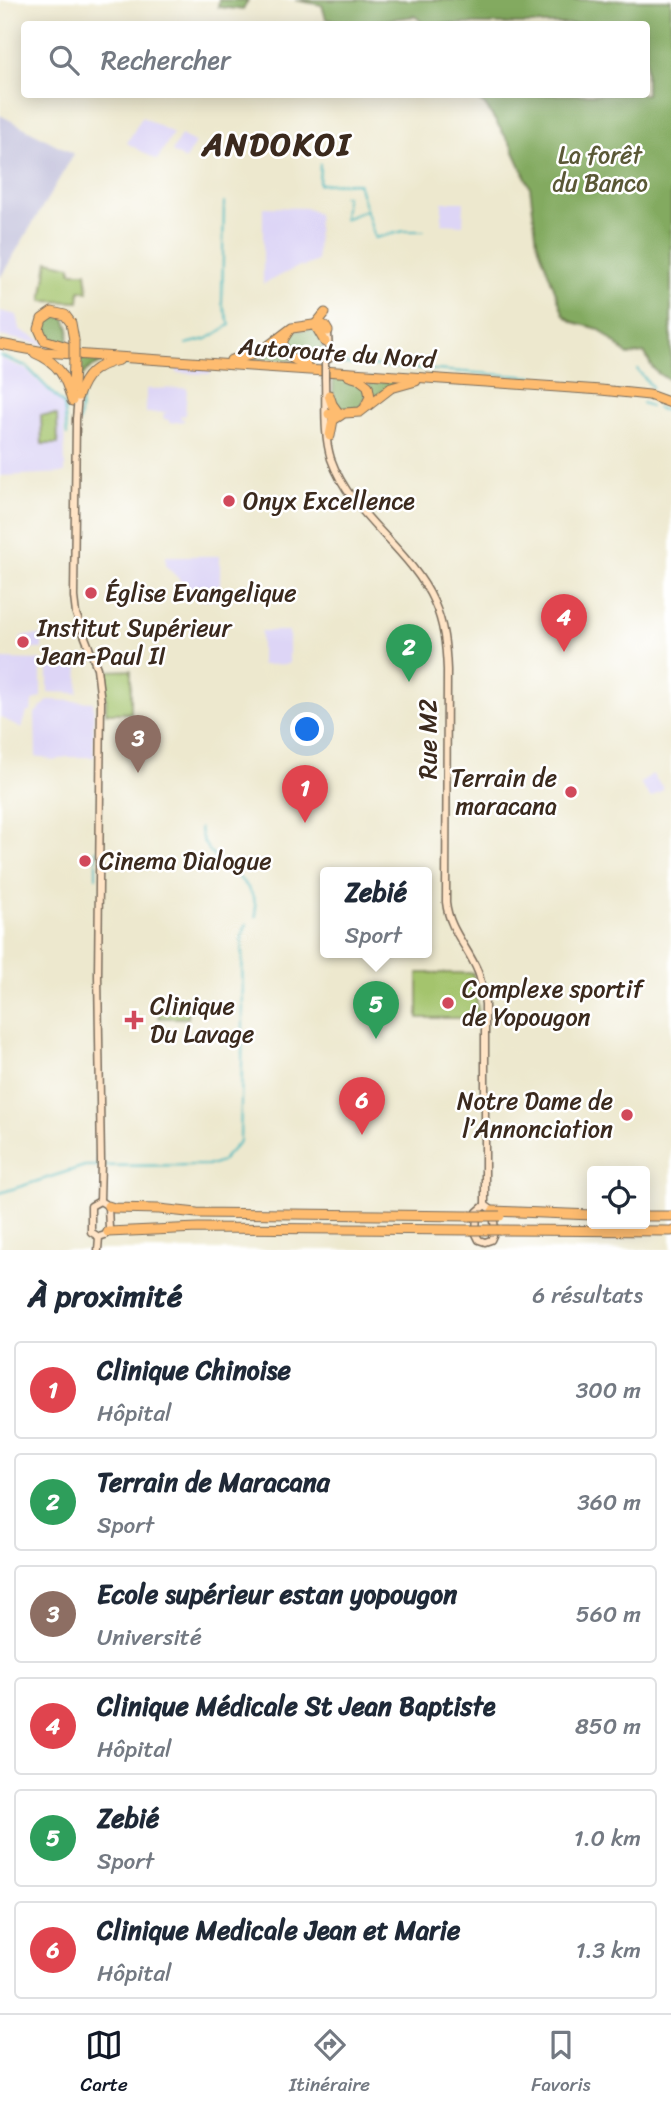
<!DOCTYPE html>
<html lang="fr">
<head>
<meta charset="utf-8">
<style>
	body { margin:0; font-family:Sriracha,sans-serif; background:#f6f6f7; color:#1f2937 }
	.controls { position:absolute; right:21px; bottom:21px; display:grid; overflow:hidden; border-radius:7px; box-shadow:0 4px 18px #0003 }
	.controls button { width:63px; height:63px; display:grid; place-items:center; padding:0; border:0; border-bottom:2px solid #e0e1e3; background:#fff; color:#1f2937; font:35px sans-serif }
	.you { position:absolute; left:308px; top:730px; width:24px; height:24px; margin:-18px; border:5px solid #fff; border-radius:50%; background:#1a73e8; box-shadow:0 0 0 10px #1a73e833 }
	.badge { display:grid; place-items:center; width:46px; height:46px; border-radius:50%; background:#111827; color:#fff; font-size:23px; font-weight:700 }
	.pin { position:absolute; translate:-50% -58px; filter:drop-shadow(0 2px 4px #0008) }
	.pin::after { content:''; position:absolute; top:37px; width:24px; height:21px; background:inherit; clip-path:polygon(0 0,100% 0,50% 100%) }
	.popup { position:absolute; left:320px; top:867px; width:112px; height:91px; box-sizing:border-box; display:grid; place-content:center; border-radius:7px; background:#fff; filter:drop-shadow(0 2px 5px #0005); font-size:23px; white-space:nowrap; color:#747a83 }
	.popup b { font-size:26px; color:#1f2937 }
	.popup::after { content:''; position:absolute; left:50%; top:100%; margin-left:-14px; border:14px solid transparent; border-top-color:#fff }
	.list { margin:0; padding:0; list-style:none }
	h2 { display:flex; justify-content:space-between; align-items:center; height:91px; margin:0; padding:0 28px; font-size:30px }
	h2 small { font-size:23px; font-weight:400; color:#747a83 }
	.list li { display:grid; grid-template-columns:46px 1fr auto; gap:21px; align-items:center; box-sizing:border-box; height:98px; margin:0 14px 14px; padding:0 14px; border:2px solid #e0e1e3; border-radius:7px }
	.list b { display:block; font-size:26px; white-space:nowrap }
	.list p { margin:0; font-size:23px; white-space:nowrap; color:#747a83 }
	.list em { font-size:23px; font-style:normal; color:#747a83 }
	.icon { flex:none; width:38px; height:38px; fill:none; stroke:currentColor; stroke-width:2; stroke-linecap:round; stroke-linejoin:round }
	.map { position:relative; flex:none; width:671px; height:1250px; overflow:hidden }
	.search { position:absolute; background:#fff; box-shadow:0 4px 18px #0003; left:21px; right:21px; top:21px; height:77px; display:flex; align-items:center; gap:18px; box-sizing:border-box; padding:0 24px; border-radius:7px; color:#747a83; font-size:26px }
	.sheet { height:763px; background:#fff }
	nav { display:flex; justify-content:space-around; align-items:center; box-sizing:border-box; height:98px; border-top:2px solid #e0e1e3; background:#fff; font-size:19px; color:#747a83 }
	nav a { display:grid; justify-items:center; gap:4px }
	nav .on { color:#111827 }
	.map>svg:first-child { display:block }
</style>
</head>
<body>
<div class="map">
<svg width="671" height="1250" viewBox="0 0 671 1250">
	<rect width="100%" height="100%" fill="#fff"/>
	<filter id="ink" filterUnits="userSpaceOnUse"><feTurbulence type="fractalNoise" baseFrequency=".0143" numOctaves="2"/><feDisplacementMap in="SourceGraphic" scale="14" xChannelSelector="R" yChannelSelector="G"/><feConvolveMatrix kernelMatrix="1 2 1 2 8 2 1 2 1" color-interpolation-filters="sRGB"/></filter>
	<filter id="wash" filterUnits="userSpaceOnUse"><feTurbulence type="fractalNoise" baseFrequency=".00686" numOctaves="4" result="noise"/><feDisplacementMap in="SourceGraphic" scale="28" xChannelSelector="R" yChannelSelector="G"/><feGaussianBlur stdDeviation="1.57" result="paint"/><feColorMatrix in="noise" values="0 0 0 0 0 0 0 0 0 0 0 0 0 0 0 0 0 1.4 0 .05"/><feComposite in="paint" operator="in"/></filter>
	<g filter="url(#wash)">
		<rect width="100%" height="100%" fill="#ede8ce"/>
		<g fill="#ddd5f6">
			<path d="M142,117L173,133L157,160L127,143Z"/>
			<path d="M181,135L195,143L185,160L172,152Z"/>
			<path d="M442,202H464L463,225L442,224Z"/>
			<path d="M263,207L307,208L318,214L317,261L303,267L300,266L263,284Z"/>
			<path d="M0,311L17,315L20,330L52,346L0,336Z"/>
			<path d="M0,358L26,369L61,403L64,408L65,473L0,476Z"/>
			<path d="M176,365L211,367L210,374L177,373Z"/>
			<path d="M187,388L185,416L181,415L180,418L184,419V421L169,423V420L164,419L163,414L168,412L146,413V389Z"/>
			<path d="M166,556H220V600H200L166,566Z"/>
			<path d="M261,631H289V664L261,665Z"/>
			<path d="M42,635V649H21V636Z"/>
			<path d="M0,659L41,660V697L32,702L31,712H27L22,728L0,717Z"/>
			<path d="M79,659L78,693L48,692V664H50V660Z"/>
			<path d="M49,700L93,702L94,757H66L53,761L43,757H36L35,713Z"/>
			<path d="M652,774L664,789L651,798L640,784Z"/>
		</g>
		<path fill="#c2c1dc" d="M0,115L74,154L0,278Z"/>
		<g fill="#a4c46d" stroke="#707746" stroke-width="2">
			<path d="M48,261L71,266V272H86L88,292L80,290L79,302L42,301Z"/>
			<path d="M41,415H57L58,444H42Z"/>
			<path d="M131,670V713H106V671Z"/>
			<path d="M418,973H473L478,1011L474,1018H418Z"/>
			<rect x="159" y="1004" width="29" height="14"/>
		</g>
		<g fill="#83aa60" stroke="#5f6a3f" stroke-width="2">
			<path d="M219,0H248L243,10L218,7Z"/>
			<path d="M295,0H671V380C656,375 651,367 645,353L628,355L599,329L573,322L564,315L537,242L530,187L511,145L485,105L472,95L646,94V24H424L415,16L358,24L326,19L322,5Z"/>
			<path d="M50,314L65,318L69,329L68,343H59L44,337L42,321Z"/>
			<path d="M313,329L323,341L322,362L307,361L288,353L286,338L293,331Z"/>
			<path d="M281,338L293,361L248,358Z"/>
			<path d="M75,357L102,359V362L87,370L78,382L75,381Z"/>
			<path d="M333,378H353L369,390L360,408L342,409L337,407L333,394Z"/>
			<path d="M369,378L400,382L371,402Z"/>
		</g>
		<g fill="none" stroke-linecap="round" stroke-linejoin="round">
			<g stroke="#48b8be" stroke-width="2">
				<path d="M320,164L319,184L358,183L375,238L404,231H424"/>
				<path d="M343,196H346L344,219L366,210"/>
				<path d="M186,344L207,339L230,325L222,303L224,202"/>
				<path d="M0,356L26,366L64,405L67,435"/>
				<path d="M334,363L537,377"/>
				<path d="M120,364L139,363"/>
				<path d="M637,369L652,387"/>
				<path d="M642,403L650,406"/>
				<path d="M657,408L671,413"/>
				<path d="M79,422L82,396"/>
				<path d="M200,828C202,866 259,872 256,916"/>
				<path d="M96,850V877"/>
				<path d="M97,1124V1164"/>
				<path d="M0,1193L85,1166L213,1165L221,1162L240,1141L243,1024L242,934L247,924"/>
			</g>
		</g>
	</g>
	<g filter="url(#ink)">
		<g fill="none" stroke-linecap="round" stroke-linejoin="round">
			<defs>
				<g id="secondary">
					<path d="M328,331L329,359"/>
					<path d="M325,379C326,405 323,433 331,459C351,516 410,548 434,602C444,624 446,646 447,670L446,902C449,930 468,947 478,972C482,982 483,993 485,1004V1205"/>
					<path d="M78,396L76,419L74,597L76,614L97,668L101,702L98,975L101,1162L100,1201"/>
					<path d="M485,1205L493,1211L495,1231L491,1240L485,1242L479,1240L476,1234L477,1212Z"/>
					<path d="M99,1237L105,1235L109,1229L108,1206L100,1201"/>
					<path d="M99,1237L91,1232V1206L100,1201"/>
					<path d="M98,1250L99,1237"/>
				</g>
				<g id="highway">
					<path d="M316,324L325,313"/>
					<path d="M317,328L325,342"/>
					<path d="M288,332L283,340C282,355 293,360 306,364"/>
					<path d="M0,344L44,352L601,390L649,395L671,403"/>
					<path d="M70,348L44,340L39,329L42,319L52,312L65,315L71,323L74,340"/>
					<path d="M35,353C59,363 66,377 72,401"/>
					<path d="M231,360L259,353L292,328L320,324L325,326L328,331"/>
					<path d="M349,376L359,379L368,386L370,397L366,405"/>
					<path d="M73,389L74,361"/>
					<path d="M329,395L332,404L337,411"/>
					<path d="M78,396C85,374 96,365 119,360"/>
					<path d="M329,414L360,412L391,388L416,381"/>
					<path d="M330,436L333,420L341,415"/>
					<path d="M108,1206L114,1208L159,1209L197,1213L470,1216"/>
					<path d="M493,1211L592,1215"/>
					<path d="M645,1216H671"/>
					<path d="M500,1230L671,1231"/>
					<path d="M108,1232L198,1228L470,1230"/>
				</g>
			</defs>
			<use href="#secondary" stroke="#796c5c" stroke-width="9"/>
			<use href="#highway" stroke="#796c5c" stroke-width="11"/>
			<use href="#secondary" stroke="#ffe4c6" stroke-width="6"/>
			<use href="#highway" stroke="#febc70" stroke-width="9"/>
			<defs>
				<path id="secondary-bridge" d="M325,359V379"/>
				<g id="highway-bridge">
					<path d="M74,361V340"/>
					<path d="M470,1216H500"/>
					<path d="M470,1230H500"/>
				</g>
			</defs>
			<use href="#secondary-bridge" stroke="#796c5c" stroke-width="9" stroke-linecap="butt"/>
			<use href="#highway-bridge" stroke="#796c5c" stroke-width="11" stroke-linecap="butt"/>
			<use href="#secondary-bridge" stroke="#ffe4c6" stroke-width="6"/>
			<use href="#highway-bridge" stroke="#febc70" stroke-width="9"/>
		</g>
	</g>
	<g fill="#d1495b" stroke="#fff" stroke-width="2.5">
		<circle cx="229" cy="501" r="7"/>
		<circle cx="91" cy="593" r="7"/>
		<circle cx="23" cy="642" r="7"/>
		<circle cx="571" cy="792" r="7"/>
		<circle cx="85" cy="861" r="7"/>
		<circle cx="448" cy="1003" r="7"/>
		<path d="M130.5 1009.5h7v7h7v7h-7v7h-7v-7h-7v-7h7z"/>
		<circle cx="627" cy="1115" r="7"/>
	</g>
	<g text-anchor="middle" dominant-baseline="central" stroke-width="5" stroke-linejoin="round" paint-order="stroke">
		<g font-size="24" fill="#5a5836" stroke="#fff">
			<text x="600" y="155">La forêt<tspan x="600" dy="28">du Banco</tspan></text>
		</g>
		<g font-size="24" fill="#3b2a1e" stroke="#fff">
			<text transform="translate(337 353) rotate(4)">Autoroute du Nord</text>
			<text transform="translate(428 739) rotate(-90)">Rue M2</text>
		</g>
		<g font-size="24" fill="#3b2a1e" stroke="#fff" text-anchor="start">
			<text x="243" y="501">Onyx Excellence</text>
			<text x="105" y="593">Église Evangelique</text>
			<text x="37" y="628">Institut Supérieur<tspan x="37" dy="28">Jean-Paul II</tspan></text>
			<text x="557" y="778" text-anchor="end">Terrain de<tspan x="557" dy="28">maracana</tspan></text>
			<text x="99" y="861">Cinema Dialogue</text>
			<text x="462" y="989">Complexe sportif<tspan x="462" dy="28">de Yopougon</tspan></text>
			<text x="150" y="1006">Clinique<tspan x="150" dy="28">Du Lavage</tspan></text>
			<text x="613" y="1101" text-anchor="end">Notre Dame de<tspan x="613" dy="28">l’Annonciation</tspan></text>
		</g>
		<g font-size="32" font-weight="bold" letter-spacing="2" fill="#3b2a1e" stroke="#fff">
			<text x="277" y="144">ANDOKOI</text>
		</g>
	</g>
</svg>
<div class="controls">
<button><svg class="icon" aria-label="locate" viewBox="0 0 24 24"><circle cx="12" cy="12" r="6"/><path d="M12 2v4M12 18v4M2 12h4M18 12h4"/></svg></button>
</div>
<div class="you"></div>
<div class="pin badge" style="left:305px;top:823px;background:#e0444e">1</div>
<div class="pin badge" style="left:409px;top:682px;background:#2e9e5b">2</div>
<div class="pin badge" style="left:138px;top:773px;background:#8d6e63">3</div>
<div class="pin badge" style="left:564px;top:652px;background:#e0444e">4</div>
<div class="pin badge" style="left:376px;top:1039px;background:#2e9e5b">5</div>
<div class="popup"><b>Zebié</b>Sport</div>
<div class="pin badge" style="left:362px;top:1135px;background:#e0444e">6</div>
<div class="search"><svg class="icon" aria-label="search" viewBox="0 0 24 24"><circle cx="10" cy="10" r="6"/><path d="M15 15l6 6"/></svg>Rechercher</div>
</div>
<section class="sheet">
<h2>À proximité<small>6 résultats</small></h2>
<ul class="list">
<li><span class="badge" style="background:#e0444e">1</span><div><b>Clinique Chinoise</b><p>Hôpital</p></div><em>300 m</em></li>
<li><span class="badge" style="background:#2e9e5b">2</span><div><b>Terrain de Maracana</b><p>Sport</p></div><em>360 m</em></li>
<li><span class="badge" style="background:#8d6e63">3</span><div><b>Ecole supérieur estan yopougon</b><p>Université</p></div><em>560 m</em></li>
<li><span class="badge" style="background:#e0444e">4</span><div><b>Clinique Médicale St Jean Baptiste</b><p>Hôpital</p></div><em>850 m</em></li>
<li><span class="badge" style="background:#2e9e5b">5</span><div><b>Zebié</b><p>Sport</p></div><em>1.0 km</em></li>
<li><span class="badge" style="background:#e0444e">6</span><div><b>Clinique Medicale Jean et Marie</b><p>Hôpital</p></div><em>1.3 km</em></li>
</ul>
</section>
<nav>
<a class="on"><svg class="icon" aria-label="map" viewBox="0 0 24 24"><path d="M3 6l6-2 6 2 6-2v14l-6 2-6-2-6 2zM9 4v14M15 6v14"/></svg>Carte</a>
<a><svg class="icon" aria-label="directions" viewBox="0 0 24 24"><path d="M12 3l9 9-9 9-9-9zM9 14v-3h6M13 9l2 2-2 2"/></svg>Itinéraire</a>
<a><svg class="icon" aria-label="saved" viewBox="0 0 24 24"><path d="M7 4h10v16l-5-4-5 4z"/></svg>Favoris</a>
</nav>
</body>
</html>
